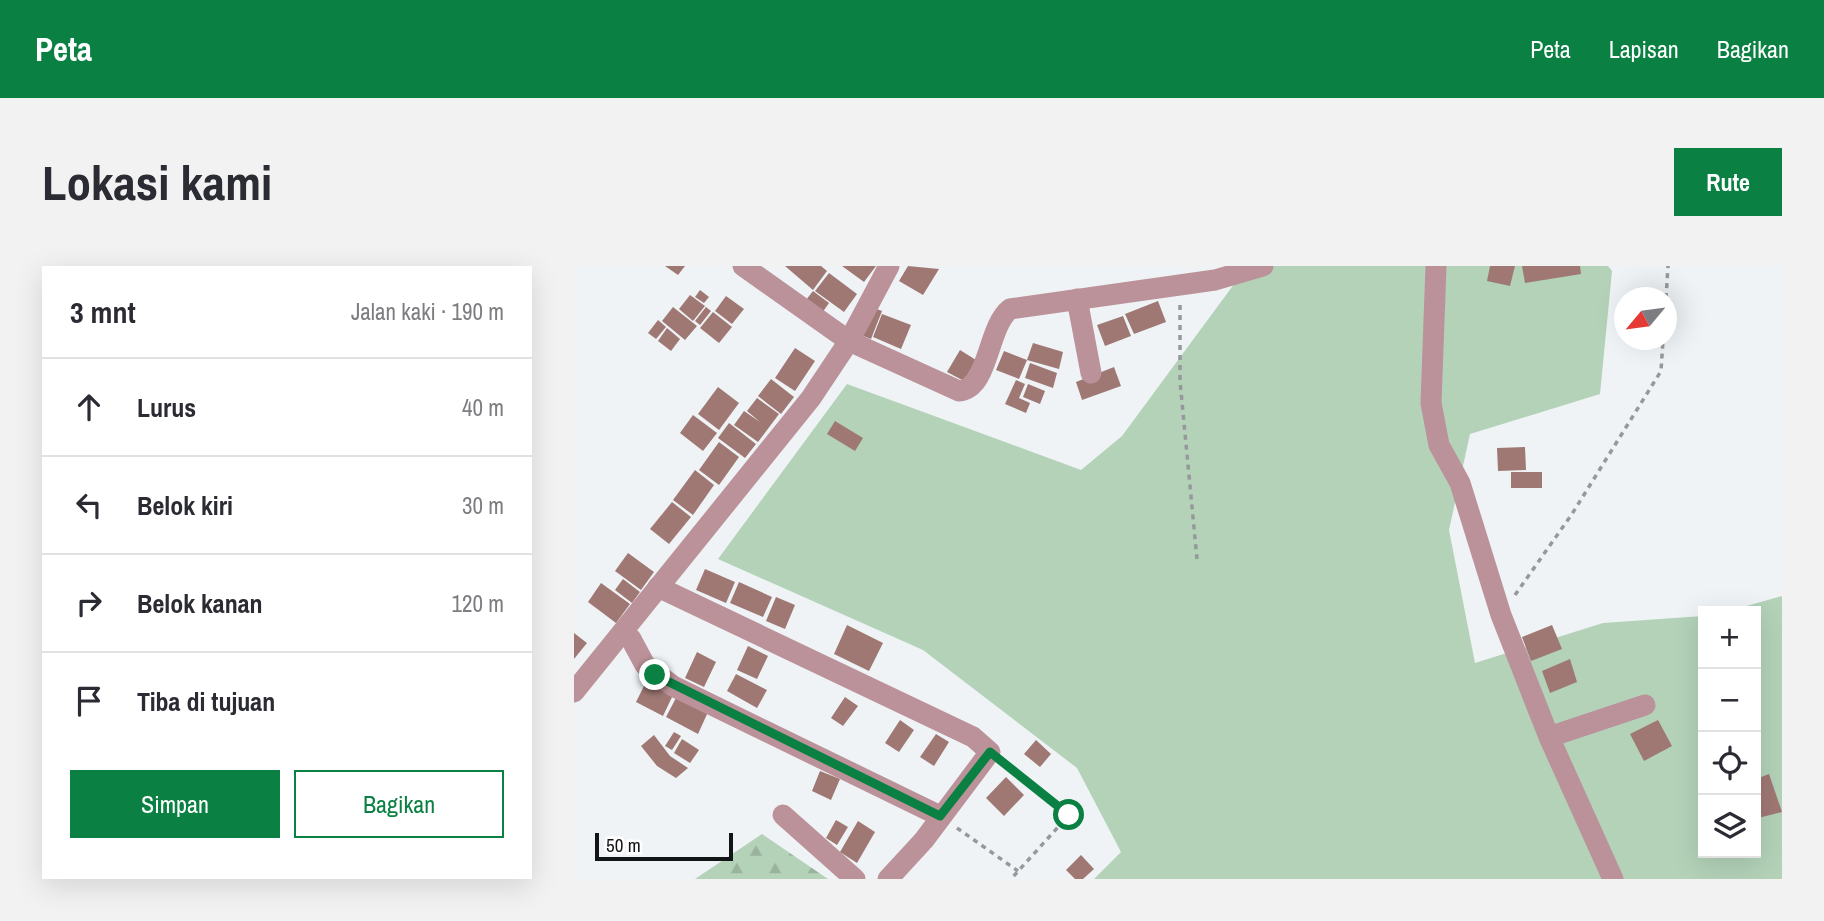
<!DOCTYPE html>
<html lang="id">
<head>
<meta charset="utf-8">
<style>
	body { margin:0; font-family:"Archivo Narrow",sans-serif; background:#f2f2f3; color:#2b2b33 }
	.controls { position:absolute; right:21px; bottom:21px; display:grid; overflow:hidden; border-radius:0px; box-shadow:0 7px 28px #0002 }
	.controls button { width:63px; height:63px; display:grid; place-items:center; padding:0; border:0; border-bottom:2px solid #e1e1e2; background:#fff; color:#2b2b33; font:35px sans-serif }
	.compass { position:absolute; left:1040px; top:21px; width:63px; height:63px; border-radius:50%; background:#fff; box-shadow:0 7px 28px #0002; rotate:241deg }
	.scale { position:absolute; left:21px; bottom:18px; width:138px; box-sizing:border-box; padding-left:7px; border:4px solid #131415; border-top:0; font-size:19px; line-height:24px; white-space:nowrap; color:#131415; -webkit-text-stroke:5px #fff; paint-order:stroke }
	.stop { position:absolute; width:21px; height:21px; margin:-16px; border:5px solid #0b8043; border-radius:50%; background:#fff }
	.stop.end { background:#0b8043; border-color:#fff; box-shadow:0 2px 7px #0008 }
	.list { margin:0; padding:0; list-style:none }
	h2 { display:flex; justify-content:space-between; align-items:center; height:91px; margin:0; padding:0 28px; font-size:30px }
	h2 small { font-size:23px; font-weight:400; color:#7c7c81 }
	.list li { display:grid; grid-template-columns:46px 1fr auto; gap:21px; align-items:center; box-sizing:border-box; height:98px; padding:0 28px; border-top:2px solid #e1e1e2 }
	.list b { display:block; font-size:26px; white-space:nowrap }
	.list em { font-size:23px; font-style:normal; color:#7c7c81 }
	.actions { display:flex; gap:14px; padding:21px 28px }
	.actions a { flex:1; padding:16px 0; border:2px solid #0b8043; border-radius:0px; text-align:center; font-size:24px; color:#0b8043 }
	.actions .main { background:#0b8043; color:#fff }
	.icon { flex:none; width:38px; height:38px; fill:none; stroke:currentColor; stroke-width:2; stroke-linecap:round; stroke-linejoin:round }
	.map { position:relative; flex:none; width:1208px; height:613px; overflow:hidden; border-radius:0px }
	header { display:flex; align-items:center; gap:42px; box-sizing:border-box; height:98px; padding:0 35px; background:#0b8043; color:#fff }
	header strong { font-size:33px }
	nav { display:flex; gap:38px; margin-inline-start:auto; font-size:24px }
	.intro { display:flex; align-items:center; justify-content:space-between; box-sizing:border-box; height:168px; padding:0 42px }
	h1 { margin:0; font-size:49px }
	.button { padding:18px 32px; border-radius:0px; background:#0b8043; color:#fff; font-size:24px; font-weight:700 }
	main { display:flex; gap:42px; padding:0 42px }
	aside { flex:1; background:#fff; border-radius:0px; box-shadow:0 7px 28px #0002 }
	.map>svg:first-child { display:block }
</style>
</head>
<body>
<header>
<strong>Peta</strong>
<nav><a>Peta</a><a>Lapisan</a><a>Bagikan</a></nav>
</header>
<div class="intro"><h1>Lokasi kami</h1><a class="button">Rute</a></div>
<main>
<aside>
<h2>3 mnt<small>Jalan kaki · 190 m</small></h2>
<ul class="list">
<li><svg class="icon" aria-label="ahead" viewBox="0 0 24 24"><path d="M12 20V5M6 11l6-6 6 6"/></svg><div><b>Lurus</b></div><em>40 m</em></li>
<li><svg class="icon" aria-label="left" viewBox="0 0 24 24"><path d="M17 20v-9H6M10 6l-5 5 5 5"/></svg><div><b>Belok kiri</b></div><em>30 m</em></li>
<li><svg class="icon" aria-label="right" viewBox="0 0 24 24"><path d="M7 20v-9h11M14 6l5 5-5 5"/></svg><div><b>Belok kanan</b></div><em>120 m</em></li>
<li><svg class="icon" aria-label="arrive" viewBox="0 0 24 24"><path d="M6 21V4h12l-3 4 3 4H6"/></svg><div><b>Tiba di tujuan</b></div></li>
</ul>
<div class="actions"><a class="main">Simpan</a><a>Bagikan</a></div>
</aside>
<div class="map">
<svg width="1208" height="613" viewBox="0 0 1208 613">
	<defs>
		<pattern id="forest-firs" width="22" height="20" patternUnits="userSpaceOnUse" patternTransform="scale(1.75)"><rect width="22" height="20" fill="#b3d2b8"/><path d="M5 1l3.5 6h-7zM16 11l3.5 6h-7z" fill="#99b39d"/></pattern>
	</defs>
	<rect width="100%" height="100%" fill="#eff3f6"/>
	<path fill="url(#forest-firs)" d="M188,568L254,613H121Z"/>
	<path fill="#b3d2b8" d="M682,0H1034L1038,5L1026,128L896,168L875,264L901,397L1029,357L1129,350V587H1182V345H1155L1208,330V613H520L547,586L503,502L349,384L144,293L273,118L507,204L548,170L669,6Z"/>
	<g fill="#9f7874">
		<path d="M91,0H111L104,9Z"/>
		<path d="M211,0H247L253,5L239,24Z"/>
		<path d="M268,0H302L290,16Z"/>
		<path d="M334,0L365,3L349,29L325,15Z"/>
		<path d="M916,0H941L936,20L913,15Z"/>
		<path d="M948,0H1006L1007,8L951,17Z"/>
		<path d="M255,7L283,28L270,46L241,25Z"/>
		<path d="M126,24L135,31L130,37L121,31Z"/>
		<path d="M239,25L255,37L248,47L232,34Z"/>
		<path d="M116,29L131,40L119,55L105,43Z"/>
		<path d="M152,30L170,43L158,58L141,45Z"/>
		<path d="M584,35L592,56L560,68L551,48Z"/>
		<path d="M295,40L308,45L297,73L284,68Z"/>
		<path d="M99,41L123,60L111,74L88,55Z"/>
		<path d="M132,41L137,45L126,59L121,55Z"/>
		<path d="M139,46L158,61L145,77L126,62Z"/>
		<path d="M308,48L337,59L327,83L299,71Z"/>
		<path d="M549,50L557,70L531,80L523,59Z"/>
		<path d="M84,54L92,61L82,73L74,67Z"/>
		<path d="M93,62L106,73L97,85L84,75Z"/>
		<path d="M459,77L489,86L485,103L453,94Z"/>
		<path d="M221,82L241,95L221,125L201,112Z"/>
		<path d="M386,84L402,94L390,115L373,106Z"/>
		<path d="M430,85L453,94L445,113L422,104Z"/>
		<path d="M456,97L483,107L479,122L451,112Z"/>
		<path d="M540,101L547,120L508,134L502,116Z"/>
		<path d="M197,113L220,131L207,148L184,130Z"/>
		<path d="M442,114L451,118L445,132L456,137L452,147L431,138Z"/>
		<path d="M454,118L471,125L466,138L449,131Z"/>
		<path d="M144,121L165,137L145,164L124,148Z"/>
		<path d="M183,132L205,148L184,176L160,159L170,145L186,156L173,145Z"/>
		<path d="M119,149L143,167L129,185L106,167Z"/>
		<path d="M261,155L289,172L281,185L253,168Z"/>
		<path d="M155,157L182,178L171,192L144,172Z"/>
		<path d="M145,176L165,191L145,219L125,204Z"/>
		<path d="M951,181L952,204L924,205L923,182Z"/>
		<path d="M121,204L140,219L119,249L99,234Z"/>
		<rect x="937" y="206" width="31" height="16"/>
		<path d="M98,236L117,251L95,278L76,263Z"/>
		<path d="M54,287L80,306L67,324L41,305Z"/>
		<path d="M131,303L161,316L152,337L122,324Z"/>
		<path d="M49,313L66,326L58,337L41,324Z"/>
		<path d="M165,316L198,331L189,351L156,337Z"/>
		<path d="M27,317L56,338L42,357L14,336Z"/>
		<path d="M202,331L221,339L211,363L192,355Z"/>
		<path d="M273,359L309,377L295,405L260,388Z"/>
		<path d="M978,359L988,383L957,395L948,371Z"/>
		<path d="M0,367L13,377L0,393Z"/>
		<path d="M174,380L194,390L183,413L163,404Z"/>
		<path d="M123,386L142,396L130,421L111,412Z"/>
		<path d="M996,393L1003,416L976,427L968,405Z"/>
		<path d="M162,408L193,424L183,442L153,425Z"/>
		<path d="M72,416L99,429L89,450L62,436Z"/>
		<path d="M103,430L134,446L124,468L92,451Z"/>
		<path d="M271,431L284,440L269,460L257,452Z"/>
		<path d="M326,454L340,464L325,486L311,477Z"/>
		<path d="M1084,454L1098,480L1070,495L1056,468Z"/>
		<path d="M100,466L107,470L98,484L91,480Z"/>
		<path d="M362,468L375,476L360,500L346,491Z"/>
		<path d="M80,469L96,490L114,502L102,512L83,500L67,480Z"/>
		<path d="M108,473L125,484L116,497L100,487Z"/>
		<path d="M462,474L477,488L466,501L450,488Z"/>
		<path d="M246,505L266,513L257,534L238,525Z"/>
		<path d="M1195,508L1208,546L1184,552L1182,513Z"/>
		<path d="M432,511L450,529L430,550L412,532Z"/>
		<path d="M262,554L274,561L263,579L252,572Z"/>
		<path d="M284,555L301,566L283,597L266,586Z"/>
		<path d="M507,589L520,603L509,613H501L492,604Z"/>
	</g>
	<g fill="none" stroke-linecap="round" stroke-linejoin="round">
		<g stroke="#96999b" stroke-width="3.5" stroke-dasharray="5 5" stroke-linecap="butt">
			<path d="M1092,32L1094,0"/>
			<path d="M606,39V115L623,293"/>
			<path d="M941,329L998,248L1087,105L1089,74"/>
			<path d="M430,498L495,549L437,613"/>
			<path d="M383,562L444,605"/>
		</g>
		<g stroke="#bb9299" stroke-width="21">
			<path d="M169,0L275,75L385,125C415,123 413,61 436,43L641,14L689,0"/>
			<path d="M862,0L857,137L865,179L886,217L927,349L975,471L1039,613"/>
			<path d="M503,33L517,107"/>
			<path d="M84,321L399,471L416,486L350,574L314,613"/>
			<path d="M49,367L57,373L71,399L99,420L366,550"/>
			<path d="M0,426L237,132L275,75L315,0"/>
			<path d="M975,471L1071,439"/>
			<path d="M209,549L281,613"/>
		</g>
	</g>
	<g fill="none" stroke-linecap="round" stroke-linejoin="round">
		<path stroke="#0b8043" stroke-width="9" d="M81,409L366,550L416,486L495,549"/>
	</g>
</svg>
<div class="controls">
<button>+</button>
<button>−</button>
<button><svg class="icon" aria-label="locate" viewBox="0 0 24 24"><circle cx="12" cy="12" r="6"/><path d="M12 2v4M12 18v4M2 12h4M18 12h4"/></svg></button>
<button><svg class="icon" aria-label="layers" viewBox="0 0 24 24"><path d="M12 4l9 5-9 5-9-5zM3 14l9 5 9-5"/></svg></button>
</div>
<svg class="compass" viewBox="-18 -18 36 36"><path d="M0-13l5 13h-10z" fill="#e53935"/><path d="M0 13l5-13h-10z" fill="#7c7c81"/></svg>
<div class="scale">50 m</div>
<div class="stop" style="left:495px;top:549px"></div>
<div class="stop end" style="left:81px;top:409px"></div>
</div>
</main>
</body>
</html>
